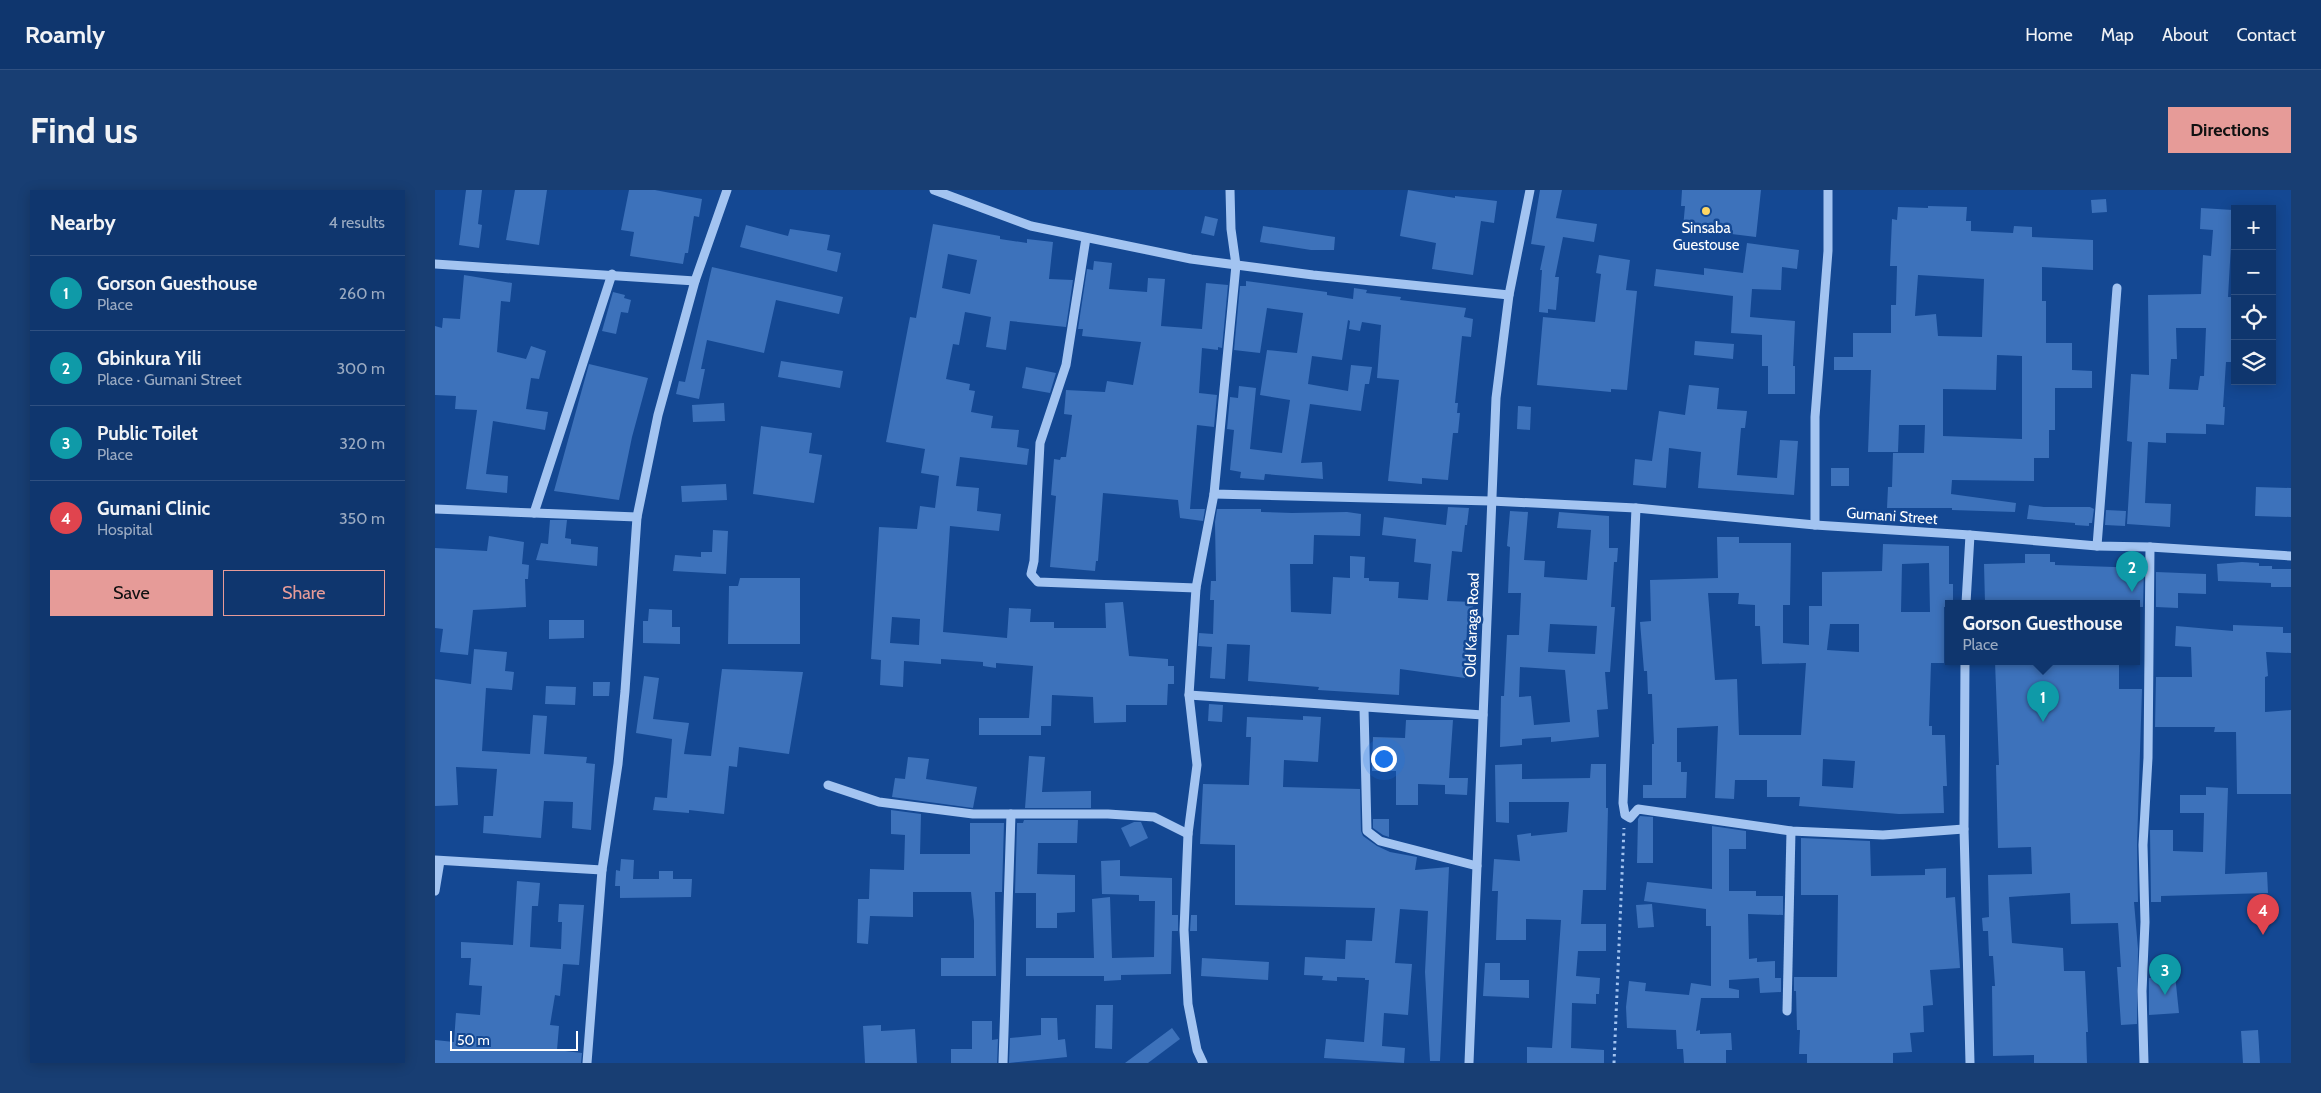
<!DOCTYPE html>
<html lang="en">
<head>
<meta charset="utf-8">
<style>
	body { margin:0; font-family:Cabin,sans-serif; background:#183e73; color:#f1f3f6 }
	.controls { position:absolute; right:15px; top:15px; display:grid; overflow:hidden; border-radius:0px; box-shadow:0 2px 12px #0003 }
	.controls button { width:45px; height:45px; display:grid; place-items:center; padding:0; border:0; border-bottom:1px solid #2f5081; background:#0f366e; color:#f1f3f6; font:25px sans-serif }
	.scale { position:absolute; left:15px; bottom:12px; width:128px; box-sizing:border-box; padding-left:5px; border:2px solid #fff; border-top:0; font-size:14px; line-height:18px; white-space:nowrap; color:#fff; -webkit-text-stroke:4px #144893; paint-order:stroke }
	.you { position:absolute; left:948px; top:568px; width:18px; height:18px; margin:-12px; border:4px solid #fff; border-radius:50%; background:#1a73e8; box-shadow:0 0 0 8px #1a73e833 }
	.badge { display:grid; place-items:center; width:32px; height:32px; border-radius:50%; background:#e69b98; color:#fff; font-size:16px; font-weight:700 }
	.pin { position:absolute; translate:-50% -41px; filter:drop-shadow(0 1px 2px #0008) }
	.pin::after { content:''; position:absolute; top:26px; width:18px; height:15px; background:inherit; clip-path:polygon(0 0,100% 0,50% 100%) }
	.popup { position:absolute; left:1510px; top:410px; width:195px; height:65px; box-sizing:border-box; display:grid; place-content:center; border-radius:0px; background:#0f366e; filter:drop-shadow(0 1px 4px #0005); font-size:16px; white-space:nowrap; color:#9babc2 }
	.popup b { font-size:19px; color:#f1f3f6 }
	.popup::after { content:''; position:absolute; left:50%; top:100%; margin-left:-10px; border:10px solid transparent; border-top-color:#0f366e }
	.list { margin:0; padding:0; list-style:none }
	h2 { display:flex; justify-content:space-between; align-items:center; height:65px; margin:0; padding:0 20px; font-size:21px }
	h2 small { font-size:16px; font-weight:400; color:#9babc2 }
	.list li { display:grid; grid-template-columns:32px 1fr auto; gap:15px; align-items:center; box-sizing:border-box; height:75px; padding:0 20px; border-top:1px solid #2f5081 }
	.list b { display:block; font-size:19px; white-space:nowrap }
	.list p { margin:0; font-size:16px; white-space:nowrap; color:#9babc2 }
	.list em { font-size:16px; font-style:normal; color:#9babc2 }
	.actions { display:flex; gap:10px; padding:15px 20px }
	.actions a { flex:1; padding:11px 0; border:1px solid #e69b98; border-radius:0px; text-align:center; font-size:18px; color:#e69b98 }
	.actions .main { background:#e69b98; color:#111 }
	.icon { flex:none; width:28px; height:28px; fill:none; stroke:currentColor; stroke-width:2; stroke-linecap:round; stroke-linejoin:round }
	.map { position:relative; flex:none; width:1856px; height:873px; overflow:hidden; border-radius:0px }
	header { display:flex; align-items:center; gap:30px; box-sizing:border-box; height:70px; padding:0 25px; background:#0f366e; border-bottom:1px solid #2f5081 }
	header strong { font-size:24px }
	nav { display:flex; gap:28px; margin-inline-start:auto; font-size:18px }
	.intro { display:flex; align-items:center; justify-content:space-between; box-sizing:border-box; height:120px; padding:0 30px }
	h1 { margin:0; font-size:35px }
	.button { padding:12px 22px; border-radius:0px; background:#e69b98; color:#111; font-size:18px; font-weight:700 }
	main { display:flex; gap:30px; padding:0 30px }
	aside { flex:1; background:#0f366e; border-radius:0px; box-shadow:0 2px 12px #0003 }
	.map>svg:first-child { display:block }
</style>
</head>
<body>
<header>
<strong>Roamly</strong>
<nav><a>Home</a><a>Map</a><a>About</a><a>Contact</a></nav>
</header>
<div class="intro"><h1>Find us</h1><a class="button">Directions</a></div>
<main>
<aside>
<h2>Nearby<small>4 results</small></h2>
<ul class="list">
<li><span class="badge" style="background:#0f9aa8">1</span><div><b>Gorson Guesthouse</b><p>Place</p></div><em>260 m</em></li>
<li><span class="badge" style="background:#0f9aa8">2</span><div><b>Gbinkura Yili</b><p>Place · Gumani Street</p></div><em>300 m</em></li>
<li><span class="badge" style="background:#0f9aa8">3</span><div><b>Public Toilet</b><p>Place</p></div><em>320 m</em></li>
<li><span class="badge" style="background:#e0444e">4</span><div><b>Gumani Clinic</b><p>Hospital</p></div><em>350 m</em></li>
</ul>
<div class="actions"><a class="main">Save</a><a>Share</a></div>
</aside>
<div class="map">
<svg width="1856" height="873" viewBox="0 0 1856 873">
	<rect width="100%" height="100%" fill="#144893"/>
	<g fill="#3d72bb" fill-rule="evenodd">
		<path d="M31,0H47L43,34L47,35L44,58L24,55Z"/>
		<path d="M80,0H112L104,55L71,50Z"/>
		<path d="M194,0H220L267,9L264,27L259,26L253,63H250L248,74L195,66L199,42L186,40Z"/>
		<path d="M973,0L1020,8V6L1062,11L1059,33L1046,31L1038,85L997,79L1001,53L965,46Z"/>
		<path d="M1105,0H1127L1121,28L1162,34L1159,52L1128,47L1120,87H1124L1121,120L1113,119V123L1104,122L1107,80H1105L1110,56L1096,54Z"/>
		<path d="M1247,0H1326L1321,47L1248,38L1250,16H1246Z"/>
		<path d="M1671,9L1672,22L1657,23L1656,10Z"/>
		<path d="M1493,16L1532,17L1531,31H1536V41L1578,43L1579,36L1597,37V47L1658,50V80L1607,77V111H1611V153H1637V180L1657,181V198H1620V240H1614V268H1599V291L1517,290L1516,304L1581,313L1580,322L1517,320V318H1452L1453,297H1457L1458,263H1489L1490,235H1464L1463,262H1433L1436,180H1399V167H1418V143H1456V115H1461L1462,76H1455L1457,29L1462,30L1463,17L1493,18ZM1483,85L1549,89L1547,147L1503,146L1501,124L1480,126ZM1562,165L1587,166V249L1508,246V199L1561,200Z"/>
		<path d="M1766,18L1798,20L1793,107H1796V112H1800V172H1791L1788,217H1790L1789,235L1771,234V244L1731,243V253L1713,252L1710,313L1736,314L1735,337L1692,334L1697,252L1692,251L1696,184L1714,185L1713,105L1766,104L1768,65L1776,66L1778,40L1765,39ZM1741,138H1771L1769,186H1765L1763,200L1734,199L1736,169H1742Z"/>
		<path d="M770,26L783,29L779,46L766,43Z"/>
		<path d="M498,34L565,46V49L592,53V49L618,52L614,89L638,90L631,137L575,131L571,160L551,157L556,127L530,122L524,155L518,154L511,189L535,194L534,200L540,201L536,222L558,226L556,238L584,240L582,257L594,259L592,275L525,267L521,296L544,298L542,321L566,324L564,341L515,336L508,442L572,448L574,418L596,419L595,432H619V438H671L670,413L688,412L694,466L733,469V476H739V494H733L732,515H691V532L659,533L658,507L617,505L616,536H606V545H544V528H594L598,476L561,473V478L548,476V472L506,469V474L469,471L468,497L445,495L446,470L436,469L444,337L482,339L485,316L500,318L504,286L486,283L490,259L451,252L475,127L481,128ZM513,64L542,70L535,104L507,98ZM457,427L485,429L484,455L455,453Z"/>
		<path d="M311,35L353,46L355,39L395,45L392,60L406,63L402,82L305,57Z"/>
		<path d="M828,36L900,47L899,60H876L825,52Z"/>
		<path d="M1312,53L1364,60L1362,79L1347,77L1346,100L1317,99L1315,127L1360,131L1358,176H1360V204H1333V176H1327V145L1296,143L1298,106L1219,96L1221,79L1269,85V78L1308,83Z"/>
		<path d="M1164,65L1195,70L1191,100L1202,101L1192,200L1176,199V202L1102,195L1108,127L1160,132L1166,84L1161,83Z"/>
		<path d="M659,71L677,73L674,99L712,102L713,88L730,89L726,136L767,139L771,93L793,95L787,158L783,157V160L767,158L764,203L782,205L779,237L762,235L755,319H770L768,331L745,328L743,310L668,303L663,371H661L660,381L615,377L621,306L616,305L619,269L625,270L626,267H631L637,225L629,224L631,200L670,202L672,191L698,195L706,152L647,146L648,139H643L652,79L658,80Z"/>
		<path d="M277,77L408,107L404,124L341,110L329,163L272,150L266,179H270L264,209L241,204L244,191L250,192Z"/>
		<path d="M29,85L77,93L75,112L66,111L62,162L91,169L96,156L111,161L104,189L96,188L91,219L113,222L110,240L58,231L51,284L73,286L72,303L31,299L42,220L20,219L21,206L0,205V136L7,138L8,128L25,129Z"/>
		<path d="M811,91L892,102V105L918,109L919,98L932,100L931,103L966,107L965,110L1031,118L1029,127L1038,129L1036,147L1027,146L1020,213H1023L1022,223H1025L1023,243H1018L1013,290L987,288V294L953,291L964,190L942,188L946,135L927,132L925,141L914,139L915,131L913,130L907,170L877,166L873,194L913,201L916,175L937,177L934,194H930L926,221L875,214L866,273L887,272L888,289L830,284L829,290L805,288L806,282L795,280L799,240L792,239L795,207L803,208L804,196L821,198L815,259L847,263L855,210L825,205L832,160L862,163L868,123L832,118L825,163L799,160L805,96H811Z"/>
		<path d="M178,102L190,105L189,108L196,110L193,123L186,122L181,144L167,141Z"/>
		<path d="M1260,151L1299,154L1298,169L1259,165Z"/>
		<path d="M346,171L408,181L405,198L343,187Z"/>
		<path d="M154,174L213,188L197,247L184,310L119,301Z"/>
		<path d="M591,177L621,183L615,203L587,198Z"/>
		<path d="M1254,195L1284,198L1282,219L1312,221L1310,238H1306L1302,285L1342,288L1345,250L1363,251L1359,305L1263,298L1266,262L1234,258L1231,298L1198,295L1200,269L1217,271L1224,221L1250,225Z"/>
		<path d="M289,213L290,231L258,232L257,215Z"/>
		<path d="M1083,216L1096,217L1095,240L1082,239Z"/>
		<path d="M326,236L377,243L374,263L387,265L379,313L318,304Z"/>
		<rect x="1396" y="278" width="18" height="18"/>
		<path d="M291,294L292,310L247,312L246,296Z"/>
		<path d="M1821,297L1856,298V327L1820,326Z"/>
		<path d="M1594,315L1609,317H1655L1659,319L1657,333H1654V336L1640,335V333L1592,329Z"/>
		<path d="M1013,317L1034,318L1032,335H1030L1027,362L1017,361L1012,411L1038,412L1037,439L1032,438L1030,488L965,479L964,505L883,500L884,497L813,491L815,455L792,454L790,489L775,488L777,457L763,456L764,443L778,444L779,410H775L776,391H781L780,332L782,319H826V322L857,323L912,322L926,324L925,346L879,345L878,374H855L856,422L896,424L898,387L915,388V366L930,367L929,388H934V391L964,392L963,408L993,410L996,374L979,372L981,349L947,345L949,327L1011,335Z"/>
		<path d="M1671,320L1691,321L1690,336L1670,335Z"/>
		<path d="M1075,321L1093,322L1089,370L1110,371L1109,387L1152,390L1156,340L1122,338L1124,322L1174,326V358H1183L1182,372H1179L1176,417H1180L1175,482H1170L1173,519L1162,520L1164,547L1116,552V547L1087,549V555L1065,557L1066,506H1069L1072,445H1084L1086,403H1073L1075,357L1072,356ZM1115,434L1162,436L1160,464L1113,462ZM1085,477L1130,480L1135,532L1099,535L1096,506L1084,507Z"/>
		<path d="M115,330H132L130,348L136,349V354L163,357L162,376L101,370L106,353L113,354Z"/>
		<path d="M278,340L293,341L291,384L238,381L240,365L266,367V362H277Z"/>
		<path d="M54,346L89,352L87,374L94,375L93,389H90L91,417L38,420L33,465L5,462L8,439L0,438V358L52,361Z"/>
		<path d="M1282,347H1304V353H1356L1355,415H1348V453L1374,455V416H1387V382L1447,381L1448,354L1514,356V394H1518V411H1512V417H1509V473H1496L1494,536H1497V545H1510L1512,596H1508L1509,623L1464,624L1364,616L1365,607H1332V590H1300L1299,609L1280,608L1283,536L1242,538V572H1246V582H1252L1251,608H1208V595H1217V554H1219L1217,504H1213L1212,481H1209L1205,432L1216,431L1215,390L1283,388ZM1494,373L1495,422H1466L1467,374ZM1273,403H1304L1303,414L1320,415V436H1325L1327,474L1371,473L1366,545H1304L1302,489L1280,490ZM1395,434H1424V462L1392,460ZM1388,569L1420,571L1418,598L1387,596Z"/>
		<path d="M1590,364H1615V372H1620V375L1709,378L1708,417H1702V413H1550L1549,374L1590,373Z"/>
		<path d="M1807,372L1824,373V376H1837V379H1856V397H1836V393L1783,391L1782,374Z"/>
		<path d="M1721,382L1771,384V404L1743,403V418L1721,417Z"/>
		<path d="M305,388H365V454H293L294,396H303Z"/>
		<path d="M214,419L237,420V437H245V454L208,453V431H213Z"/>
		<path d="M114,430H149V448L114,449Z"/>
		<path d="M1798,435L1848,437V443H1856V463L1831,462L1833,486L1830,487V522L1856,520V604H1802L1801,542H1779L1780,537H1720L1721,487H1757L1756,457L1740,456L1741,436L1798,441Z"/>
		<path d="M39,459L72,462L70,481L79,482L77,500L51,498L47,561L95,564L98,525L112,526L109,564L152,567L151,573L160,574L156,640L137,638L138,612L109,611L106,648L48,643L49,626H58L62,579L21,577L23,615L0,616V489L36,494Z"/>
		<path d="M1624,471V474L1684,473V499H1707L1702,655L1703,712H1699L1703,759L1702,834L1686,835L1682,777H1686L1683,733L1636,734L1635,703L1574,707L1577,753L1628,758L1629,781H1650L1653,842H1651L1652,873H1599V865L1558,866L1557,796H1560L1558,766H1554L1553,741H1548L1547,728L1554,727L1553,685L1597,684L1596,657L1563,658L1561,575H1564L1560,472Z"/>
		<path d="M287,479L368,482L354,564L304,557L302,577L294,576L289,624L254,620V623L218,620L220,607L232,608L237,549L201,543L209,486L224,488L218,529L254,533L249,564L276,566Z"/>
		<path d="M158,492H175L174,506H158Z"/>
		<path d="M111,496L141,497L140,515L110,514Z"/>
		<path d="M774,514L788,515L787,532L773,531Z"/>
		<path d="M868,526L886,527L883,572L849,570L848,597L925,599L926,641L928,646L942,656L955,662L982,667L980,680L1014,677L1005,871H995L990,782L993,721L965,719L960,773L977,774L973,825L949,823L947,856L970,858L969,873L889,868L891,849L929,852L934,790H930V788L902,787V791L887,790L888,786L869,785L870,767L910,769L911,750L937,751L940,718L800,715V655L765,654L768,594L814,595L816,547H811L812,527L868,530Z"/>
		<path d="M971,530H1018L1014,588H1033L1032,605L1010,604V595L983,594V615H961V581H937L938,547L970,548Z"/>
		<path d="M594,566L610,567L607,602L656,601V618H590Z"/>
		<path d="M473,567L494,569L491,589L542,597L538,618L457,607L460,588L470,589Z"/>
		<path d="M1087,574V589L1155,588L1156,574H1171V618H1173L1171,700H1148L1146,734H1171V761H1143L1141,786L1165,788L1164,804H1161V814L1137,813L1136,858L1169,860V873H1092V857L1117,858L1126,730L1091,729V750H1061L1063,701H1057L1059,669L1085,671L1082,645L1096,643V646L1132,642L1134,612H1074V633L1061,632L1060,575Z"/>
		<path d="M1771,597L1793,598L1790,684L1832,682L1833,703L1726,706V712H1716L1715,640H1738V661L1768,662L1769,623H1745V605H1771Z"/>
		<path d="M456,620L486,624L485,664H535V633H569L567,702H560L561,786H506V768H539V731L536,702H478V727L435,726L433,754L422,753L423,709H434L435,679L469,680L470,645L456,644Z"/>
		<path d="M1205,626L1218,627V673H1202L1203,629Z"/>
		<path d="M938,629H954V647L948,645L938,638Z"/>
		<path d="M589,630H643L642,653H603L602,684L640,685V722L622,723V738H601V703H580L582,633H588Z"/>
		<path d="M699,632H706L713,648L695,657L686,638Z"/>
		<path d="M1277,636L1311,641V659H1294V701H1321V706H1348V725L1313,724L1314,769L1322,768V772L1340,771V788H1346V802L1325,803L1324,788L1294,790V798L1304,800V808H1266L1261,841L1265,840V844L1296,843L1297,860H1291V873H1249L1248,859H1242L1241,840L1192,838L1191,817L1194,791L1211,793L1210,801L1254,805L1256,793L1276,796V736H1271V719L1209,711L1212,692L1277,699Z"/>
		<path d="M1366,648L1435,651L1436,686L1490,685V679L1511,678V708L1520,707L1525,778L1495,780L1498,815L1488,816L1489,842L1475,843L1477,862L1458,863V873H1372V864H1364L1365,840H1362L1361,801H1359V787H1402L1403,705H1366Z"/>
		<path d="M186,669L199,670L198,689H224V681H238V689H257L256,707L185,708V696H180L181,680L185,681Z"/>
		<path d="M685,670V686L737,688V725H743V741H737L736,784L686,785V790L669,791V786H591V768H659L657,709L675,707L677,768L719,767L720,711H704V705L667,704L666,671Z"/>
		<path d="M82,691L105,693L103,716H97L95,757L126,759L127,732H123L124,714L149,715L144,775L128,774L125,806L120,805L115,835L124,836L122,860L147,863L146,873H0V850L19,852L21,823L45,825L47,796L34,795L36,768H26V752L78,755Z"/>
		<path d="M1217,714L1219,737L1203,738L1201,715Z"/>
		<path d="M756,725H762V741H755Z"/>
		<path d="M767,768L834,772L833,790L766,786Z"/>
		<path d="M1050,773H1065V790H1094V808L1048,806Z"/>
		<path d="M1740,785L1744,823L1714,825V788Z"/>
		<path d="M661,815H678L677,859L660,858Z"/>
		<path d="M606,828H622L623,850L630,849L632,867L574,873L575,848L606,845Z"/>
		<path d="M537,831H557V850L563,849L562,873H516V859H537Z"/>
		<path d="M446,835V841L480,839L482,873H430L428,836Z"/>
		<path d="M737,838L745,849L713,873H690Z"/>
		<path d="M1823,840L1825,873H1808L1806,841Z"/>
	</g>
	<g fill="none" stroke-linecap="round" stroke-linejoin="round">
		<path stroke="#a3c4f1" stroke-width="3" stroke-dasharray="2.5 4" stroke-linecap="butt" d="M1179,873L1189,638"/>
		<g stroke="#a3c4f1" stroke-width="9">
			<path d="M499,0L596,36L756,69L878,85L1074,105"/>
			<path d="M795,0L796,39L801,75L779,304L1056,311L1201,318L1380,335L1535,345L1662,356L1715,357L1856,366"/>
			<path d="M651,48L631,175L605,253L599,371L596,384L603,392L761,398"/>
			<path d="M0,74L260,91"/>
			<path d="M1201,318L1188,613L1190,625L1195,628L1203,619L1356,641L1448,645L1529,639"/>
			<path d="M0,319L202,327"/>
			<path d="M99,323L177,84"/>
			<path d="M1380,335V227L1393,61V0"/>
			<path d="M1662,356L1682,98"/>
			<path d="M1531,413L1535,345"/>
			<path d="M1530,471L1529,639L1535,873"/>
			<path d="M754,505L1048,525"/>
			<path d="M929,518L932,641L945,651L1042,676"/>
			<path d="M393,595L444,612L538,624H673L719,627L753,644"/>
			<path d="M0,670L167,680"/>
			<path d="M0,701L5,671"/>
			<path d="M1352,821L1356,641"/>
			<path d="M152,873L167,680L183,574L190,501L202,327L223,225L260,91L292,0"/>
			<path d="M568,873L576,624"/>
			<path d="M768,873L762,860L753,814L749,740L753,644L762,575L754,505L761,398L779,304"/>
			<path d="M1034,873L1061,208L1074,105L1095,0"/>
			<path d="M1709,873L1707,801L1710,732L1708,655L1713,568L1715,357"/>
		</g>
	</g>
	<circle fill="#ffd663" stroke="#144893" stroke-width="2" cx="1271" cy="21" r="5"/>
	<g text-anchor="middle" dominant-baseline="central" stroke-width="5" stroke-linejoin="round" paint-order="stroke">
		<g font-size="15" fill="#fff" stroke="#144893">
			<text x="1271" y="38">Sinsaba<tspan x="1271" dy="17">Guestouse</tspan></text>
		</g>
		<g font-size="15" fill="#fff" stroke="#144893">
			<text transform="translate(1457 326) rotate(4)">Gumani Street</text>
			<text transform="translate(1037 435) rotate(-88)">Old Karaga Road</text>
		</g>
	</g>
</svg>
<div class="controls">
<button>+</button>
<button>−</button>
<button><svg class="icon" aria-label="locate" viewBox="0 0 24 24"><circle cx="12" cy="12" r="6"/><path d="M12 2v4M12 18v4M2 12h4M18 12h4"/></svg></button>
<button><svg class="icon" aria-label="layers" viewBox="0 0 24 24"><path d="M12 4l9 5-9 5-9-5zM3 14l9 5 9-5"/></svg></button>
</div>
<div class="scale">50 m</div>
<div class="you"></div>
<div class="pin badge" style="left:1608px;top:532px;background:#0f9aa8">1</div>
<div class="popup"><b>Gorson Guesthouse</b>Place</div>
<div class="pin badge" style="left:1697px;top:402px;background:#0f9aa8">2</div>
<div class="pin badge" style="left:1730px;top:805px;background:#0f9aa8">3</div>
<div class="pin badge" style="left:1828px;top:745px;background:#e0444e">4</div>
</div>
</main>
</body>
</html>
